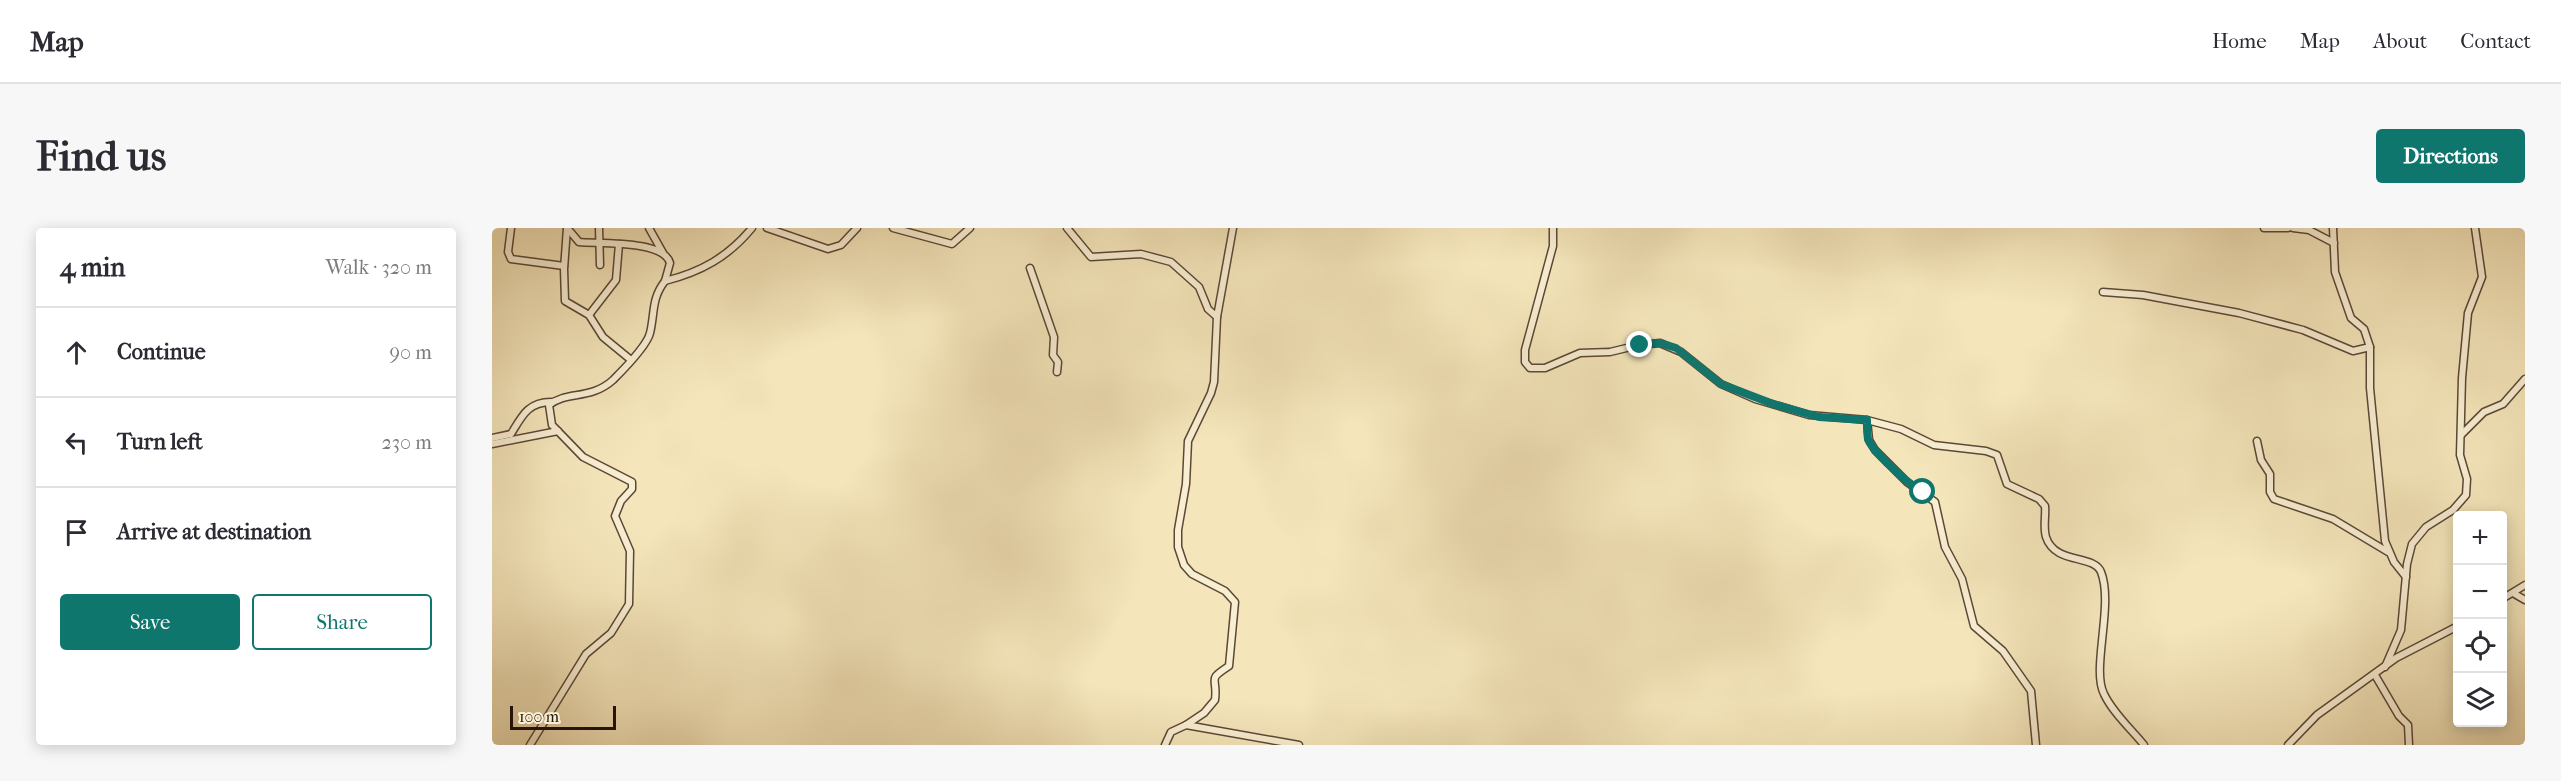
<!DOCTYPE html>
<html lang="en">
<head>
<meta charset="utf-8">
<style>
	body { margin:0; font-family:"IM FELL French Canon",serif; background:#f7f7f7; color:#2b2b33 }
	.controls { position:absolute; right:18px; bottom:18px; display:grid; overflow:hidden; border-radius:6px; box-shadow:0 3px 15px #0003 }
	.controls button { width:54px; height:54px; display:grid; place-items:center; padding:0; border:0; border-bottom:2px solid #e1e1e2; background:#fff; color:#2b2b33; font:30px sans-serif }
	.scale { position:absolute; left:18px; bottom:15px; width:106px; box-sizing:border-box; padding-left:6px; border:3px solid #28140b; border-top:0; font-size:16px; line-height:21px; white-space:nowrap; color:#28140b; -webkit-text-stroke:4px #f8eed2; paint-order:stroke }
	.stop { position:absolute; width:18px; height:18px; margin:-14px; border:4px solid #0f766e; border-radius:50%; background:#fff }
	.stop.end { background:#0f766e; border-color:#fff; box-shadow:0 2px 6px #0008 }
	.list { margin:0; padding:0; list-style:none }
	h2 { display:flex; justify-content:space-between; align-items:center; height:78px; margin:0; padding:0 24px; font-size:26px }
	h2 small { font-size:20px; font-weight:400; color:#7c7c81 }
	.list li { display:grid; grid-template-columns:39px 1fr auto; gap:18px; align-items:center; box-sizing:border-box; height:90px; padding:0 24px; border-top:2px solid #e1e1e2 }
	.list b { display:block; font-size:22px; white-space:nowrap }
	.list em { font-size:20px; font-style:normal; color:#7c7c81 }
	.actions { display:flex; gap:12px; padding:18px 24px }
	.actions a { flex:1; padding:14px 0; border:2px solid #0f766e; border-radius:6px; text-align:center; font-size:21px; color:#0f766e }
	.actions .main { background:#0f766e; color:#fff }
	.icon { flex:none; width:33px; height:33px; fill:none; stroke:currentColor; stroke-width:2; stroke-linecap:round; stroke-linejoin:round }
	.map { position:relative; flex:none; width:2033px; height:517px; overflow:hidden; border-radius:6px }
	header { display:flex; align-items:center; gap:36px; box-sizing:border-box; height:84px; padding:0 30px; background:#fff; border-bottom:2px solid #e1e1e2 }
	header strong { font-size:28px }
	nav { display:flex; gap:33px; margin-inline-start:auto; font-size:21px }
	.intro { display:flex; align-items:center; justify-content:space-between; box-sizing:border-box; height:144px; padding:0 36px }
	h1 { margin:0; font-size:42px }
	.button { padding:15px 27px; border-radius:6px; background:#0f766e; color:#fff; font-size:21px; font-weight:700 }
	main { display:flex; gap:36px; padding:0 36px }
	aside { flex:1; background:#fff; border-radius:6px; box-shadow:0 3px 15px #0003 }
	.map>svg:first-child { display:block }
</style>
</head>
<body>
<header>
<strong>Map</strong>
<nav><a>Home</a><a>Map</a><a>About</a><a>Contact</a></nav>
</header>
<div class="intro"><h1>Find us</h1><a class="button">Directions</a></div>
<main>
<aside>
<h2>4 min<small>Walk · 320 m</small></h2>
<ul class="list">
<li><svg class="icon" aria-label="ahead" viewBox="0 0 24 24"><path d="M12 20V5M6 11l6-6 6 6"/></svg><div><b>Continue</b></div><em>90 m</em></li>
<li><svg class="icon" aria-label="left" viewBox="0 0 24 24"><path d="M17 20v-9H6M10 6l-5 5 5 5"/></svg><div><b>Turn left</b></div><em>230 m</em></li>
<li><svg class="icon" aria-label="arrive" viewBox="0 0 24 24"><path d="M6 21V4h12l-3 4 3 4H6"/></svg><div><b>Arrive at destination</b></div></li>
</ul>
<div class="actions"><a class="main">Save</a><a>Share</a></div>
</aside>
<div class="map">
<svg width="2033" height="517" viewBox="0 0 2033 517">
	<rect width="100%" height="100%" fill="#f4e5ba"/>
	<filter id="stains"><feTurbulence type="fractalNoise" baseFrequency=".00333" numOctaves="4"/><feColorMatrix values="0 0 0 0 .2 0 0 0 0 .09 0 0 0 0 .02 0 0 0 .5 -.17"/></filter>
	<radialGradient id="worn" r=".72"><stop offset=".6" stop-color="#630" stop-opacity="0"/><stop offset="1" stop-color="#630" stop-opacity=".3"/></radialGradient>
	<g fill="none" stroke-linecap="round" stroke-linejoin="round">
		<defs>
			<g id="minor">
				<path d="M19,0L16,24L19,31L72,38"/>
				<path d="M75,0L72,41L73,73L97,87L111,109L139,132"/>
				<path d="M107,0L108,37"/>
				<path d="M157,0L171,25"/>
				<path d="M275,0L336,21L349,17L365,0"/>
				<path d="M401,0L460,16L478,0"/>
				<path d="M575,0L599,29L649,26L679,34L707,59L716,81L725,89"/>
				<path d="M1061,0V18L1033,122V134L1038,140H1053L1088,125L1118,124L1147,117L1168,115L1189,124L1229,156L1263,171L1317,187L1375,192L1409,201L1442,217L1494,223L1505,227L1515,256L1547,271L1553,278C1554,288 1551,299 1554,309C1563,337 1602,326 1609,344C1622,377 1599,441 1612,466C1621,485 1639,501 1652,517"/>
				<path d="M1772,0H1796"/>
				<path d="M1801,0L1817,2L1842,15"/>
				<path d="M1841,0L1843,44L1859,90L1872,101L1878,119V160L1893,313L1902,334L1914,349"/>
				<path d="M76,1L87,14C107,16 172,12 178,35L173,53"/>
				<path d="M538,40L562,109L561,127L566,134L565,144"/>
				<path d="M1611,64L1651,67L1747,85L1811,102L1861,123L1878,119"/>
				<path d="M97,87L124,52L127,16"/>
				<path d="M1375,192L1377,212L1383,222L1415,254L1443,274L1453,319L1470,351L1482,398L1511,423L1539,463L1544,517"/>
				<path d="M1969,207L1992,184L2011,176L2033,151"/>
				<path d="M0,210L19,206C30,188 36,174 59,174"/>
				<path d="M1765,213L1769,232L1778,246V264L1782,271L1841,291L1896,324"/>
				<path d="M0,216L66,203"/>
				<path d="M2021,365L2033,372"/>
				<path d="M2010,371L2033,357"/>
				<path d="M1893,439L1909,402L1915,336L1920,316L1934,299L1961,282L1974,267L1975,251L1968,227L1970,150L1976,85L1990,49L1983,0"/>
				<path d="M1883,447L1907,488L1916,497L1917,517"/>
				<path d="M694,497L712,485L723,472C726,448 714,453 737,438L743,374L733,363L700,346L692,337L686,319V302L694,256L696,213L719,165L722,154L725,89L741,0"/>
				<path d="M38,517L94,426L119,405L137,376L138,323L123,288L129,273L140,261V254L91,229L60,197L57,177C74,163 99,172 121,152C130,143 155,118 158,105C163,85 159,71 173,53C209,44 236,29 260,0"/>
				<path d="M673,517L679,504L694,497L807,517"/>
				<path d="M1796,517L1825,487L1904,430L1966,398"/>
			</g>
		</defs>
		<use href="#minor" stroke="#5b4837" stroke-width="9"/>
		<use href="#minor" stroke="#f8eed2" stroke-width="6"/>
	</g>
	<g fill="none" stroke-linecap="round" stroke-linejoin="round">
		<path stroke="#0f766e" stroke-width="8" d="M1148,117L1168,115L1184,120L1229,156L1281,176L1327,189L1375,192C1375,198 1375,205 1376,211C1381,224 1418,258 1431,264"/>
	</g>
	<rect width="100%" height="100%" filter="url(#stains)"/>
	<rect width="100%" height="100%" fill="url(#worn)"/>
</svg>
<div class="controls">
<button>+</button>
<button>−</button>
<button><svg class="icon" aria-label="locate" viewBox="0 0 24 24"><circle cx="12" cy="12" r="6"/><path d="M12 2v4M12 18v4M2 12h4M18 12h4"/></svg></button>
<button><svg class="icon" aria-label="layers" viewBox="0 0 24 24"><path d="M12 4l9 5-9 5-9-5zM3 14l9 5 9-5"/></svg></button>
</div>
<div class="scale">100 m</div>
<div class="stop" style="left:1431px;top:264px"></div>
<div class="stop end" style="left:1148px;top:117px"></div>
</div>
</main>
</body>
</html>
